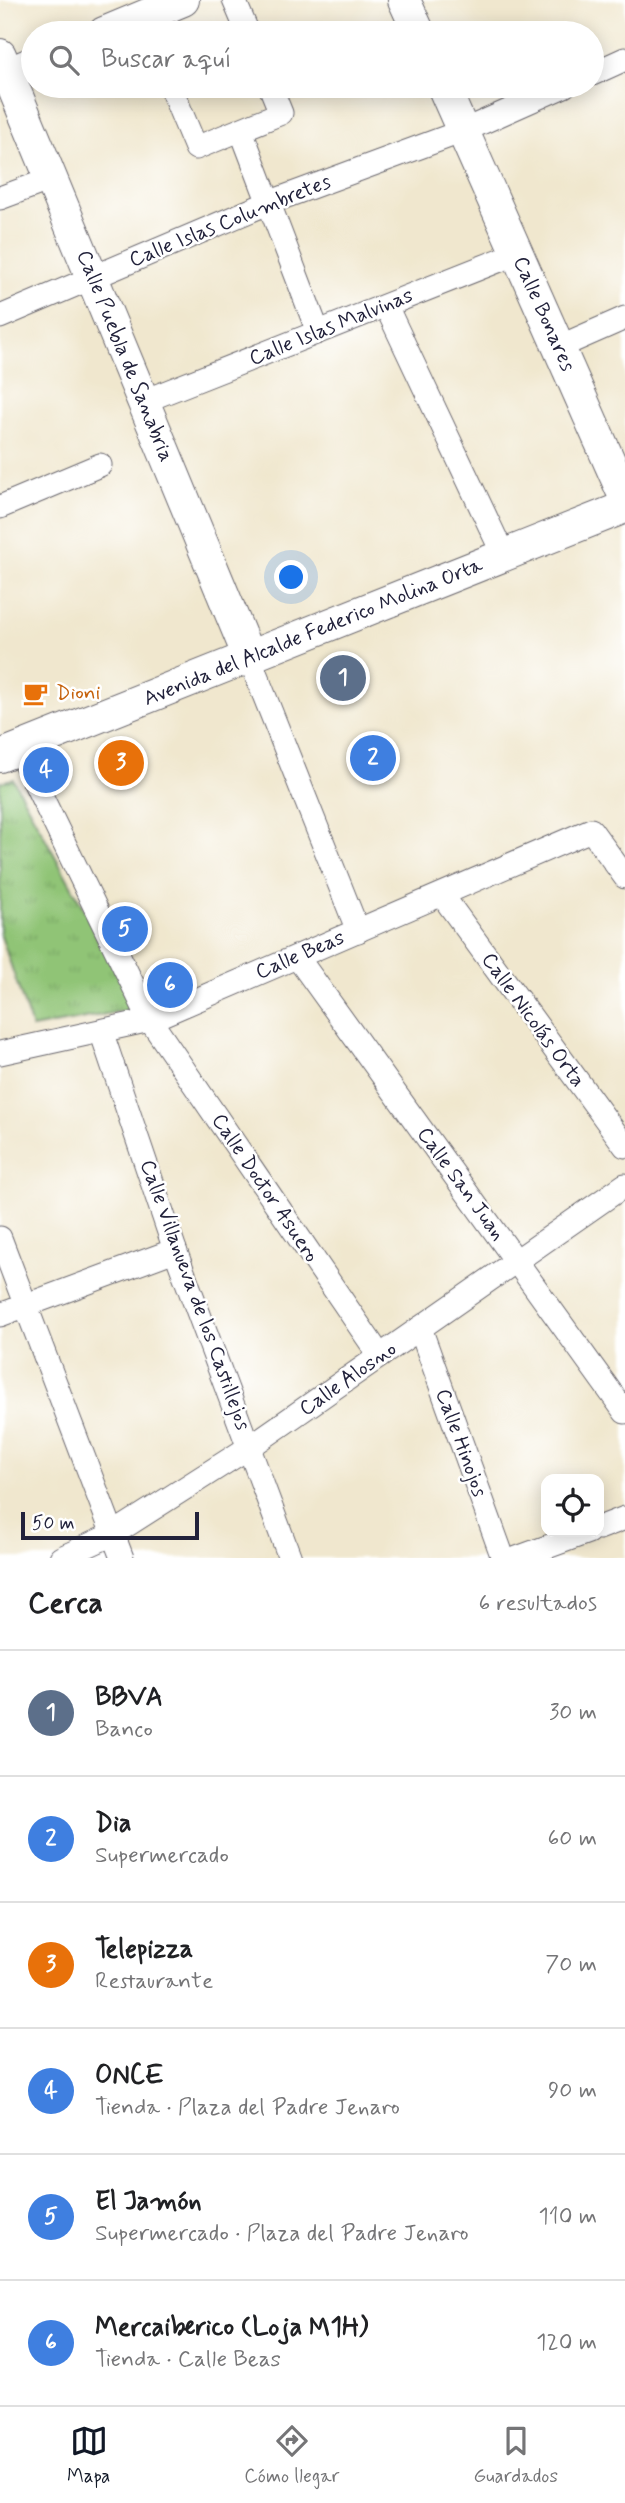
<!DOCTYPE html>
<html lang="es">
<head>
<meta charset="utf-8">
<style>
	body { margin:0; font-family:Mynerve,sans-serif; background:#f2f2f2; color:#202124 }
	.controls { position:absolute; right:21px; bottom:21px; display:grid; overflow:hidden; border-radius:14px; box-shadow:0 4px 18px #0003 }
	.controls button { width:63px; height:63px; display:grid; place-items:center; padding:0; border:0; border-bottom:2px solid #e0e0e0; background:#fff; color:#202124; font:35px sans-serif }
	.scale { position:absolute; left:21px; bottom:18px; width:178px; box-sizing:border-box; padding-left:7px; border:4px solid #22223b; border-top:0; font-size:19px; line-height:24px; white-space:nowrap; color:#22223b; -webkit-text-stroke:5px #fff; paint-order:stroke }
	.you { position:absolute; left:292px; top:578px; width:24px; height:24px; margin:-18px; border:5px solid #fff; border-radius:50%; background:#1a73e8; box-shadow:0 0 0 10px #1a73e833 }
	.badge { display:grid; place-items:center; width:46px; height:46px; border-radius:50%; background:#111827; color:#fff; font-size:23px; font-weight:700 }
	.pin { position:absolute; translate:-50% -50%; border:4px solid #fff; box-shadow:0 2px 7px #0006 }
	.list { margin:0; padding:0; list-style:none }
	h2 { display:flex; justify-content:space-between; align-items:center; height:91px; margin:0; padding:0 28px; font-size:30px }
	h2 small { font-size:23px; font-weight:400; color:#757577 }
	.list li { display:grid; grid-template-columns:46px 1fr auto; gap:21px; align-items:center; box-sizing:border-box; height:126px; padding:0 28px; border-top:2px solid #e0e0e0 }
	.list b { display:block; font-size:26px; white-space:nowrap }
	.list p { margin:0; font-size:23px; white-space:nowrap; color:#757577 }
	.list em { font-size:23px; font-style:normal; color:#757577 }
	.icon { flex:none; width:38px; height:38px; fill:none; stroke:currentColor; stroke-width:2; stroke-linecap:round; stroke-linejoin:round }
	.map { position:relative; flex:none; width:625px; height:1558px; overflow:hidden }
	.search { position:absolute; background:#fff; box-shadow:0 4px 18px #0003; left:21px; right:21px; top:21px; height:77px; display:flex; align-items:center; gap:18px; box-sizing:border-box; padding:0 24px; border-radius:38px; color:#757577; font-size:26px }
	.sheet { height:847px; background:#fff }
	nav { display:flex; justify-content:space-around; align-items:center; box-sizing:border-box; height:98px; border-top:2px solid #e0e0e0; background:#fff; font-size:19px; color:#757577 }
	nav a { display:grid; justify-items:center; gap:4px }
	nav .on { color:#111827 }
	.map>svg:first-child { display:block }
</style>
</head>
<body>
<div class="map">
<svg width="625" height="1558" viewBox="0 0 625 1558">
	<defs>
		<pattern id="grass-tufts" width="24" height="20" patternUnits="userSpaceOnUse" patternTransform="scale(1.75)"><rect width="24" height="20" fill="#90c476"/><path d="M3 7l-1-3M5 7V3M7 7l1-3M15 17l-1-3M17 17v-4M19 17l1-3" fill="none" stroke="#7ca867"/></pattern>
	</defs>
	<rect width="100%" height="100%" fill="#fff"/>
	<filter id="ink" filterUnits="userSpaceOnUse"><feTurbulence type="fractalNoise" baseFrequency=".0143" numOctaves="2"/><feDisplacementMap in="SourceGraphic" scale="14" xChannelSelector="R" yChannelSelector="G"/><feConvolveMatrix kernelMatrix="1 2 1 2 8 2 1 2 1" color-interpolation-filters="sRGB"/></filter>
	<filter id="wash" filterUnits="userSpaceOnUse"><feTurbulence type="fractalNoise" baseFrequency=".00686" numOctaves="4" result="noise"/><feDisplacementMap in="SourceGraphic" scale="28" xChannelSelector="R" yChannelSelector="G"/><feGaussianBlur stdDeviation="1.57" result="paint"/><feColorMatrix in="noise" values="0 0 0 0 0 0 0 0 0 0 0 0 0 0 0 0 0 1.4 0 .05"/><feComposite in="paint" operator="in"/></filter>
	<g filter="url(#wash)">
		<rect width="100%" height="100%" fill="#f0e7ce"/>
		<path fill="url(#grass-tufts)" stroke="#597358" stroke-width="2" d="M13,779L138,1008L32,1028L0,933V782Z"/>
	</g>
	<g filter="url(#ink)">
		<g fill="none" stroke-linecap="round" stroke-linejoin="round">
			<defs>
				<g id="street">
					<path d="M234,0L248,33"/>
					<path d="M592,74L625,59"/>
					<path d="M170,86L196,148L281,113L270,86"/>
					<path d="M241,130L318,332"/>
					<path d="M0,198L51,179"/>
					<path d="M386,306L504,556"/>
					<path d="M0,317L268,203L463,131L564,86"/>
					<path d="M559,347L625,318"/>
					<path d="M144,401L518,253"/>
					<path d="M0,507L100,465"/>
					<path d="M249,657L358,931"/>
					<path d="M18,748L150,1020L380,1356"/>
					<path d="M442,895L625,1146"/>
					<path d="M297,957L625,1412"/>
					<path d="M101,1031L175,1250L290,1558"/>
					<path d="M0,1053L150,1020L591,830L625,877"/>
					<path d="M0,1238L122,1558"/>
					<path d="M0,1315L175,1250"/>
					<path d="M420,1328L503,1558"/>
					<path d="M599,1528L625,1518"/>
					<path d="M61,1558L113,1534L251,1446L625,1185"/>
					<path d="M517,1558L588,1532"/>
				</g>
				<g id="secondary">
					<path d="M404,0L419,33"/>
					<path d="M104,33L183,0"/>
					<path d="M0,55L249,657"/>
					<path d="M0,77L33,63"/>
					<path d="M443,86L625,497"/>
					<path d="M0,756L625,507"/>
				</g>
			</defs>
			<use href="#street" stroke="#6a676e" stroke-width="25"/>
			<use href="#secondary" stroke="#6a676e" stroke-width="34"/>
			<use href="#street" stroke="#fff" stroke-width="23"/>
			<use href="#secondary" stroke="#fff" stroke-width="32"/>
		</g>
	</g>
	<defs>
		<symbol id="cafe-bare" viewBox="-9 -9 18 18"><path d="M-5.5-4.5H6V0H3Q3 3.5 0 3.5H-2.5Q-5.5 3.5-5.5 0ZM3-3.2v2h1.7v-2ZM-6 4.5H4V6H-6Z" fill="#e8710a" stroke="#fff" stroke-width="2.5" paint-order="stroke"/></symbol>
	</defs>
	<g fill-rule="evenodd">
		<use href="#cafe-bare" x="18" y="676" width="35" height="35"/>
	</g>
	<g text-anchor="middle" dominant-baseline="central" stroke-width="5" stroke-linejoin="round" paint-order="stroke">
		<g font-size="21" fill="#22223b" stroke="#fff">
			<text transform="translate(230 221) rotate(-22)">Calle Islas Columbretes</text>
			<text transform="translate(544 314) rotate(66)">Calle Bonares</text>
			<text transform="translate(331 327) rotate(-22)">Calle Islas Malvinas</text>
			<text transform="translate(125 356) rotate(68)">Calle Puebla de Sanabria</text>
			<text transform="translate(313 632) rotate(-22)">Avenida del Alcalde Federico Molina Orta</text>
			<text transform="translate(300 955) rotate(-23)">Calle Beas</text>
			<text transform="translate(533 1020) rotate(54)">Calle Nicolás Orta</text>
			<text transform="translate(461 1184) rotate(54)">Calle San Juan</text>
			<text transform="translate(265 1188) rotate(56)">Calle Doctor Asuero</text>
			<text transform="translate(195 1295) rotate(70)">Calle Villanueva de los Castillejos</text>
			<text transform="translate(348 1379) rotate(-35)">Calle Alosno</text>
			<text transform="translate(461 1443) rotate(70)">Calle Hinojos</text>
		</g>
		<g font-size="21" fill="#c56008" stroke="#fff" text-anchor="start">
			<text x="56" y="693">Dioni</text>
		</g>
	</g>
</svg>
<div class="controls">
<button><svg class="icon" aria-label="locate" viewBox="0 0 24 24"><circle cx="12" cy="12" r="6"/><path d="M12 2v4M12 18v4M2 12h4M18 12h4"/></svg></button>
</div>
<div class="scale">50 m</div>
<div class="you"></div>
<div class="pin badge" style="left:343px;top:678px;background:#5c6f8a">1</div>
<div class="pin badge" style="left:373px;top:758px;background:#3f7fe0">2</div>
<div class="pin badge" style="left:121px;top:763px;background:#e8710a">3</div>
<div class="pin badge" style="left:46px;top:770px;background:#3f7fe0">4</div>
<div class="pin badge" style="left:125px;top:929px;background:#3f7fe0">5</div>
<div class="pin badge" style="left:170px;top:985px;background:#3f7fe0">6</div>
<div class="search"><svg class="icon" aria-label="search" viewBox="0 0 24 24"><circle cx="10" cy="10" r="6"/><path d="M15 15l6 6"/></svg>Buscar aquí</div>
</div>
<section class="sheet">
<h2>Cerca<small>6 resultados</small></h2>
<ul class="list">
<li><span class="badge" style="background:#5c6f8a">1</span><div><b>BBVA</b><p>Banco</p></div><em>30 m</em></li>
<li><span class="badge" style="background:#3f7fe0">2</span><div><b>Dia</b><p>Supermercado</p></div><em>60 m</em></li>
<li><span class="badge" style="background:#e8710a">3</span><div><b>Telepizza</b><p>Restaurante</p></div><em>70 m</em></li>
<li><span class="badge" style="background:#3f7fe0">4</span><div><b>ONCE</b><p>Tienda · Plaza del Padre Jenaro</p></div><em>90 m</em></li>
<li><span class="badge" style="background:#3f7fe0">5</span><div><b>El Jamón</b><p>Supermercado · Plaza del Padre Jenaro</p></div><em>110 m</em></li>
<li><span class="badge" style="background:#3f7fe0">6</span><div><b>Mercaiberico (Loja M1H)</b><p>Tienda · Calle Beas</p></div><em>120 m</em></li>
</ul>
</section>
<nav>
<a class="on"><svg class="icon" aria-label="map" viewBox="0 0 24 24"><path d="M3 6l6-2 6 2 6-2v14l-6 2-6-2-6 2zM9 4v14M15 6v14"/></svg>Mapa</a>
<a><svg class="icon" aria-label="directions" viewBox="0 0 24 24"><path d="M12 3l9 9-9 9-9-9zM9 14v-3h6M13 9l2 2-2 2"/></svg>Cómo llegar</a>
<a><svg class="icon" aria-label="saved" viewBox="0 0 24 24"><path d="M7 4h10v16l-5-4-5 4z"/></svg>Guardados</a>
</nav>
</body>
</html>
